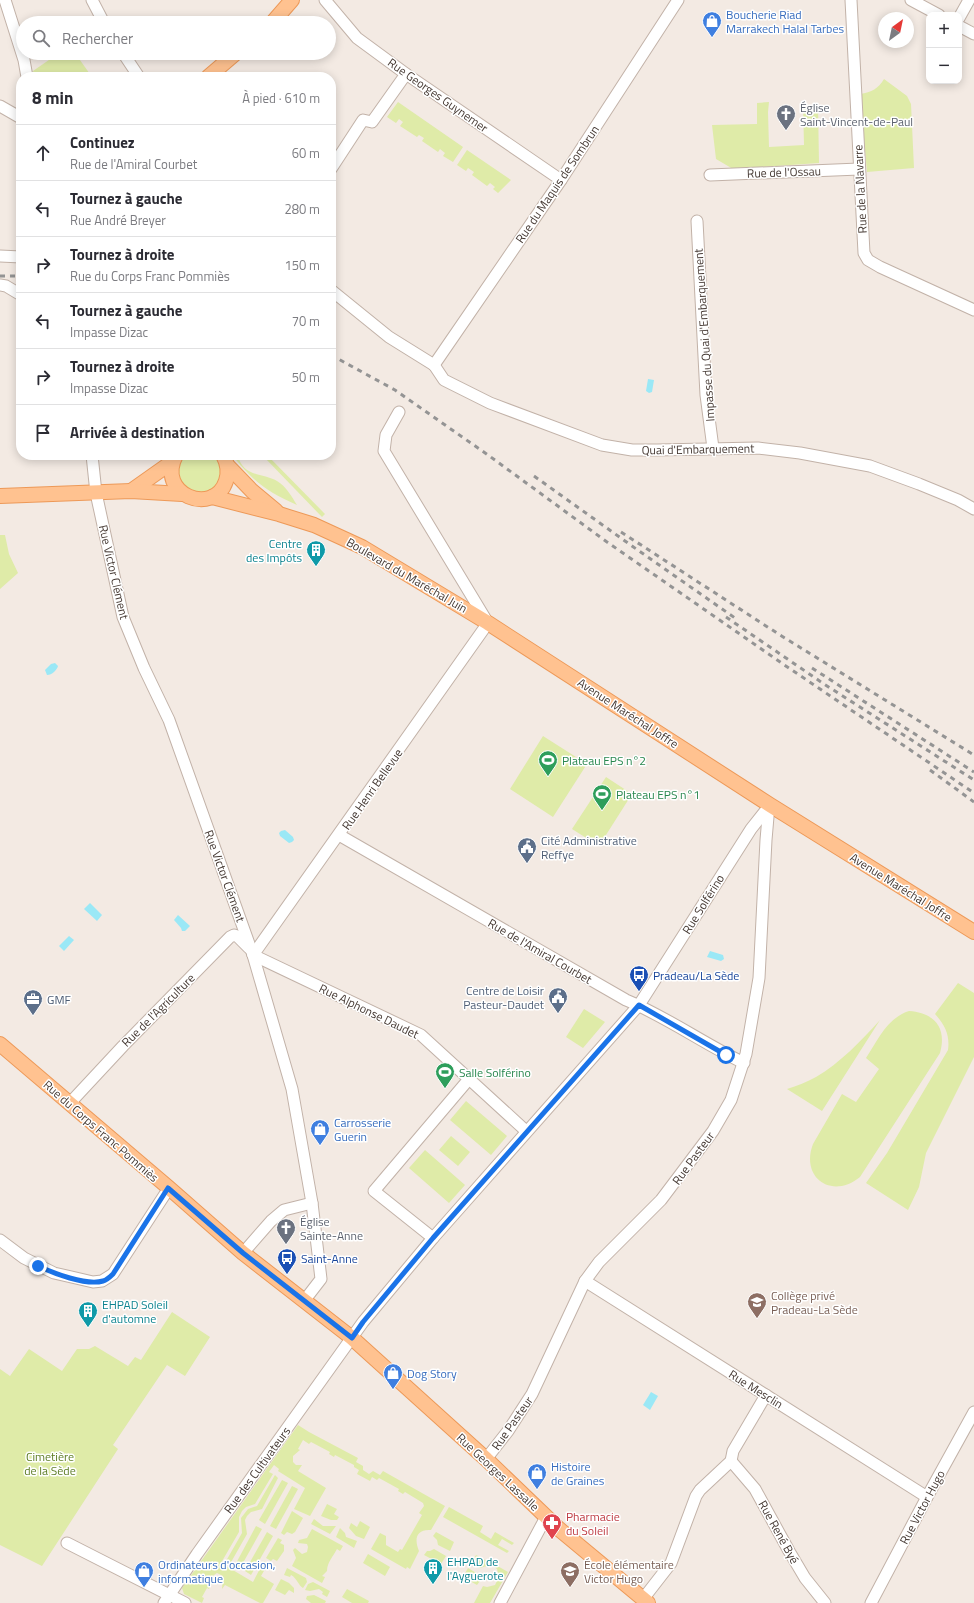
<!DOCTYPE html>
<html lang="fr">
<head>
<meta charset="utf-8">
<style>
	body { margin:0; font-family:"Titillium Web",sans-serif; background:#f7f7f7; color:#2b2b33 }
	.controls { position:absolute; right:12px; top:12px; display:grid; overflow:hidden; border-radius:8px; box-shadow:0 2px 10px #0003 }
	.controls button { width:36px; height:36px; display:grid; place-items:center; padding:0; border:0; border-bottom:1px solid #e1e1e2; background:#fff; color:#2b2b33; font:20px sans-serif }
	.compass { position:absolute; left:878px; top:12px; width:36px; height:36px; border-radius:50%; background:#fff; box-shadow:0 2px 10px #0003; rotate:33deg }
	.stop { position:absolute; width:12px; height:12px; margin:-9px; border:3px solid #1a73e8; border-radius:50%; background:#fff }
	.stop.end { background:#1a73e8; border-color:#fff; box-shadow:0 1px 4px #0008 }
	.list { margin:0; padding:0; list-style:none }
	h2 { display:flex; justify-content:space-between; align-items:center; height:52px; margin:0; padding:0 16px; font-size:17px }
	h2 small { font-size:13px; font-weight:400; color:#7c7c81 }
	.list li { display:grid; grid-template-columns:26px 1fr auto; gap:12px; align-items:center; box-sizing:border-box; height:56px; padding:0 16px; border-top:1px solid #e1e1e2 }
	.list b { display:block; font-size:15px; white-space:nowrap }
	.list p { margin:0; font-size:13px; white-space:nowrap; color:#7c7c81 }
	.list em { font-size:13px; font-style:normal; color:#7c7c81 }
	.icon { flex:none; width:22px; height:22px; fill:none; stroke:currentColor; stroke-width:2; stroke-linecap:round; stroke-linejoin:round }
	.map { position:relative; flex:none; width:974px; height:1603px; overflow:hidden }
	.search { position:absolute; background:#fff; box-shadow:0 2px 10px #0003; left:16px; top:16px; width:320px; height:44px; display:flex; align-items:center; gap:10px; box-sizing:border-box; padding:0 14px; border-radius:22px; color:#7c7c81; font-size:15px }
	.panel { position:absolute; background:#fff; box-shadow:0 2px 10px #0003; left:16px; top:72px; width:320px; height:388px; border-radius:16px }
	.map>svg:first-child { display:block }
</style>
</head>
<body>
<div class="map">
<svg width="974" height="1603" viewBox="0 0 974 1603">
	<rect width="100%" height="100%" fill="#f3eae3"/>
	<g fill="#dfeba8">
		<path d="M59,53H75L92,77H34L33,71Z"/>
		<path d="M884,79L907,96L911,104L914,168L867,172L860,94C872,92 878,89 884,79Z"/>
		<path d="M398,102L463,147L453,162L443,156L445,153L440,149L438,152L422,141L424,138L419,135L417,137L400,126L403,122L399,119L396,123L387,117Z"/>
		<path d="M769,102L768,112L769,147L804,145L803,105H818L819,163L733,169L716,159L712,125L757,124V103Z"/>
		<path d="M467,150L511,180L498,193L493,189L495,187L490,183L487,186L472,175L474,172L468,168L466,171L457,165Z"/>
		<path d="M184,455L217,456C228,477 220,491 197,494L179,482C177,471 177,464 184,455Z"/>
		<path d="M232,455H238C242,477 263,473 277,481C286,486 292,497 297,505C266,491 254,482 232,455Z"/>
		<path d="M267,455L325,514L322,517L265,458Z"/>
		<path d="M0,535H5L9,554L18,573L0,589Z"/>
		<path d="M543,736L587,764L553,817L510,789Z"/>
		<path d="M606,777L632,794L599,846L572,829Z"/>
		<path d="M958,983L974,993V1057L926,1153L919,1187L908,1210L866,1183L887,1153L948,1050C950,1035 945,1025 935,1014Z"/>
		<path d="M584,1009L605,1022L583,1048L566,1037Z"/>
		<path d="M909,1011C935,1013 947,1028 940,1053L860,1177C832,1200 800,1178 813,1144L842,1094L856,1102L879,1069L866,1058C878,1040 887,1018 909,1011Z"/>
		<path d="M880,1020L822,1111L787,1089C797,1086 807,1082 816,1077C840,1063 861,1041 880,1020Z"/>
		<path d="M466,1101L507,1136L491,1155L450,1120Z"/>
		<path d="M451,1136L470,1152L458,1166L439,1150Z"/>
		<path d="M425,1150L465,1185L449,1203L409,1168Z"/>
		<path d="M172,1312L210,1337L185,1376L167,1365L113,1445L118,1449L42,1566L0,1545V1369L10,1376L29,1349L62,1371L77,1349H89L95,1346L128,1366L135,1357L141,1360Z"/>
		<path d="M298,1425L309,1432L358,1458L356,1462L363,1466V1470L369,1474L373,1471L380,1475L383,1471L445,1506L431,1530C416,1529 414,1539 419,1551L410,1569L407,1567L406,1569L371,1549L380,1533L386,1536V1545L398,1552L400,1549L402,1550L422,1515L419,1513L424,1506L423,1503L405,1492L403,1494L398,1491L399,1489L379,1478L377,1480L372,1477L370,1481L357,1474L359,1470L354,1467V1465L335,1455L334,1457L329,1454L330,1452L311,1442L309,1444L303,1440L298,1449L300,1450L293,1456V1462L296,1465H302L298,1471L326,1488L310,1516L294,1509L305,1488L278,1471L279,1469L274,1465L269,1472L273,1474L255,1504L246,1507L242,1511L239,1517V1532L221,1563L253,1582L264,1561L268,1564L261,1576L274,1584L263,1603H260L225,1585L222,1589L223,1576L217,1573L211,1577L212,1583L209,1589L207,1588L202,1597L204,1598L202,1603L184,1594L182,1588Z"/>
		<path d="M275,1475L278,1478L262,1509L251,1512L247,1516L245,1520L247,1534L230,1564L226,1561L242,1533L241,1518L248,1509L257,1506Z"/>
		<path d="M282,1480L288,1483L265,1524L259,1520Z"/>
		<path d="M292,1486L298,1489L276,1529L270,1526Z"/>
		<path d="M327,1504L337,1509L334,1514L339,1517L337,1520H331L321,1516Z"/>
		<path d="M449,1507L483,1526L480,1532L491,1539L495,1532L514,1543L512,1545L502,1539L498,1545L509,1551L507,1553L443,1517Z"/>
		<path d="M292,1511L303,1518L295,1532L292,1534L287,1532L284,1535L281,1533Z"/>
		<path d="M314,1519L323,1526H336L330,1534L311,1524Z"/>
		<path d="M360,1521L370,1527L364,1539L356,1536L349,1528L351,1523L357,1527Z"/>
		<path d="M256,1526L262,1529L239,1570L234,1567Z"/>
		<path d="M340,1528L345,1533L346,1537L357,1541L354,1548L336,1537Z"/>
		<path d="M312,1529L343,1546L340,1551L337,1549C333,1557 327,1562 327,1571L322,1576L325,1577L322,1583L292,1566L296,1558L293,1550L295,1548L302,1554L307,1552L308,1547L307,1544L298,1543L299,1540L307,1538Z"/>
		<path d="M267,1532L273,1536L251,1575L245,1571Z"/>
		<path d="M436,1532L454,1542L450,1551L438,1545L437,1540L433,1536Z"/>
		<path d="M278,1538L282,1540L280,1543L284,1545V1551L277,1561L273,1559L271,1561L266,1558Z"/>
		<path d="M434,1549L446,1556L441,1564L424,1555L427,1551H430Z"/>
		<path d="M368,1554L390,1567L385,1576L363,1563Z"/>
		<path d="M476,1555L489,1562L487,1566L480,1568L471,1564Z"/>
		<path d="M494,1564L508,1572L490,1603H474L483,1586L487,1587L495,1585L499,1577L497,1569L493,1566Z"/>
		<path d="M287,1568L306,1578L307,1582L303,1588C298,1585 297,1578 291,1575L290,1577L284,1575Z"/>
		<path d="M468,1568L478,1574L477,1577L480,1581L477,1585L463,1577Z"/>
		<path d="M281,1579L289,1583L294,1588V1593L289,1590L285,1595L275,1590Z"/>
		<path d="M313,1582L330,1591L327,1597L322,1594L323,1592L319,1589L310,1591L305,1590L308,1584Z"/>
		<path d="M347,1589L369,1601L368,1603H352L342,1597Z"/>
		<path d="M314,1595L326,1601L325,1603H311L306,1599L307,1596Z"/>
	</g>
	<g fill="#9ae8f6">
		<path d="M648,379L654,380L652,392L649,393L646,391Z"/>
		<path d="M55,663L58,666C57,670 52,675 47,675L45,670L51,664Z"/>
		<path d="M285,830L293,837L294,840L292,842L289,843L280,836L279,833L281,831Z"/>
		<path d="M90,903L102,915L97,921L84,909Z"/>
		<path d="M178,915L190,926L185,931H182L181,928L174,920Z"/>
		<path d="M69,936L74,940L64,951L59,946Z"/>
		<path d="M710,951L723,955L724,959L721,961L707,957Z"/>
		<path d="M651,1392L658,1396L650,1410L643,1405Z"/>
	</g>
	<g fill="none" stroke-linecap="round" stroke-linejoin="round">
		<defs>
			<g id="minor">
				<path d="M5,0L24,60L27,77"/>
				<path d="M92,0L104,23"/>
				<path d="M325,0L357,38L406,74L561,180"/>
				<path d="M851,0L864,253L868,260L880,267L974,310"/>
				<path d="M911,0L939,15"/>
				<path d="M959,18L969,0"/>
				<path d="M959,26L974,34"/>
				<path d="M123,53L139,77"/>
				<path d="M0,106L21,118"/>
				<path d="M331,169L363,120L372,122L406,74"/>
				<path d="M710,175L859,169"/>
				<path d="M697,221L706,395L713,448"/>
				<path d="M0,256L21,257"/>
				<path d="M0,285L6,286L21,295"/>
				<path d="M331,290L389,337L434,365"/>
				<path d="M434,365L444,380L490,403L602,445L632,450H657L758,448L800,453L870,466L919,484L958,500L974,509"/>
				<path d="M434,365L561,180L678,0"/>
				<path d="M92,455L96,493L123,617L144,668L169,720L253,955L292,1089L312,1203L321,1279L304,1301"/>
				<path d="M339,835L626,1000C667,1017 704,1044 744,1063"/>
				<path d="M253,955L488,623L384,451L386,435L399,412"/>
				<path d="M253,955L421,1035L526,1131"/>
				<path d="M69,1104L123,1046L230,937L234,935L237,936L249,948"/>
				<path d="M433,1238L374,1191L469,1079"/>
				<path d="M0,1240L24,1258L54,1273L93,1282L102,1281L113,1274L169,1188"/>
				<path d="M243,1253L271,1221L284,1210L312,1203"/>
				<path d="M585,1281L927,1497"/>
				<path d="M486,1459L508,1431L532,1394L585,1281L599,1262L661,1200L713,1131L731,1100L746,1054L759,978L766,840L769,805"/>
				<path d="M731,1461L755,1489L789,1551L805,1578L825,1603"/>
				<path d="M67,1543L185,1603"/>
				<path d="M643,1599L671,1563L696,1496L700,1490L731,1461L733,1451L766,1395"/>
				<path d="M164,1603L197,1554L363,1322L433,1238L639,1005L751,829L770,805"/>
				<path d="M500,1603L546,1517"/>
				<path d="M871,1603L927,1497L974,1412"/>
			</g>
			<g id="major">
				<path d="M272,23L292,0"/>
				<path d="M208,77L236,53"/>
				<path d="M176,455C155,495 214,517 226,481C229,472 228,464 223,455"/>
				<path d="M228,466L252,491L276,511"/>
				<path d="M131,491L172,462"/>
				<path d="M0,496L131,491L182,494"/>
				<path d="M212,497L279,514L314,525L362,547L488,623L770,805L974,932"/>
				<path d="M0,1044L169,1188L243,1253L352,1338L486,1459L559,1529L648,1603"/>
			</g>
		</defs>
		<use href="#minor" stroke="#c2b2a8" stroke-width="13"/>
		<use href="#major" stroke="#ed9958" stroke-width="16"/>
		<use href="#minor" stroke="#fff" stroke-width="11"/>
		<use href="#major" stroke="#ffc290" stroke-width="14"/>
		<g stroke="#949494" stroke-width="3" stroke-dasharray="5 5" stroke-linecap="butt">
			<path d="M0,276H21"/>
			<path d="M331,355L395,390L488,455L607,542L783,664L974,793"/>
			<path d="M534,476L632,546L735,618"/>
			<path d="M621,532L780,635L974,755"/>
			<path d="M726,617L824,684L974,780"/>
			<path d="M812,668L974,772"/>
			<path d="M930,770L974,802"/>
		</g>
	</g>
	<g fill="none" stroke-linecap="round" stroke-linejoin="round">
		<path stroke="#1a73e8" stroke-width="5" d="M38,1266C53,1273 86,1286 103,1281C107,1280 110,1277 113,1274L168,1188L243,1253L352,1338L363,1322L433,1238L639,1005L726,1055"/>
	</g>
	<defs>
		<symbol id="shop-pin" viewBox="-11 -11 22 30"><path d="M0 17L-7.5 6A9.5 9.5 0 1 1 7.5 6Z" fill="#3f7fe0" stroke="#fff"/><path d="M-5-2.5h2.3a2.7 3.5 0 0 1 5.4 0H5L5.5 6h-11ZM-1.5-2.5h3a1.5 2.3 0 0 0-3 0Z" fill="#fff"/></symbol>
		<symbol id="church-pin" viewBox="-11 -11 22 30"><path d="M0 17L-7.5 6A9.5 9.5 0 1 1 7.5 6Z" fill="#6b7280" stroke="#fff"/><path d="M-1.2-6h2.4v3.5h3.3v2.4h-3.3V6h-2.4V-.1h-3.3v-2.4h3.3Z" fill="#fff"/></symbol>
		<symbol id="building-pin" viewBox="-11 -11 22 30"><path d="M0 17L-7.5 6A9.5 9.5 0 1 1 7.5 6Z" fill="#0f9aa8" stroke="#fff"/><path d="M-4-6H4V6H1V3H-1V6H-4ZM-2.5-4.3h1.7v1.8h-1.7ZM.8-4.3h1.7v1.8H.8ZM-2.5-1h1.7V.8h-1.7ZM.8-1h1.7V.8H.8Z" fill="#fff"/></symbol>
		<symbol id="stadium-pin" viewBox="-11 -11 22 30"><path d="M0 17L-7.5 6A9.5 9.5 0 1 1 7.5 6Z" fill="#2e9e5b" stroke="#fff"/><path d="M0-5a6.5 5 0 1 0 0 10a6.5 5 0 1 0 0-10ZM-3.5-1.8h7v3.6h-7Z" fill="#fff"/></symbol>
		<symbol id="civic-pin" viewBox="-11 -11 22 30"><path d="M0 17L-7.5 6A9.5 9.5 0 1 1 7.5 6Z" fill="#5c6f8a" stroke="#fff"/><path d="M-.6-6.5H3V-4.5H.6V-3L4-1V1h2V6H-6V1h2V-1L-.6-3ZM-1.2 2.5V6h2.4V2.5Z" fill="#fff"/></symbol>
		<symbol id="bus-pin" viewBox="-11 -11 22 30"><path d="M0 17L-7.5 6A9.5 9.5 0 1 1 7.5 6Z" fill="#1a4fb4" stroke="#fff"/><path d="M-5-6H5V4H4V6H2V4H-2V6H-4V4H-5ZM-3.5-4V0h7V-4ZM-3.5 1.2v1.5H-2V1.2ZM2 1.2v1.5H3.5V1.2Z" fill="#fff"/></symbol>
		<symbol id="office-pin" viewBox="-11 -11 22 30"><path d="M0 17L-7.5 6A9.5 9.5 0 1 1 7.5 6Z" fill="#5c6f8a" stroke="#fff"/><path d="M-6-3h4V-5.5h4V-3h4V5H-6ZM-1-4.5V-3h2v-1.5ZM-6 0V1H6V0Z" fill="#fff"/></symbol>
		<symbol id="school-pin" viewBox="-11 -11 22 30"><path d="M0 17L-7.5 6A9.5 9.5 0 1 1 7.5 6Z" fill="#8d6e63" stroke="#fff"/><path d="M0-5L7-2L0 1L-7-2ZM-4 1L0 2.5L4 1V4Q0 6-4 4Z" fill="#fff"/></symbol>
		<symbol id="pharmacy-pin" viewBox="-11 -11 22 30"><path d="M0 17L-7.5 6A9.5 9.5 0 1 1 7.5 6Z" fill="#e0444e" stroke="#fff"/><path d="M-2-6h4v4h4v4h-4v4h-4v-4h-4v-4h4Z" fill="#fff"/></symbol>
	</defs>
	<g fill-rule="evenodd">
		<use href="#shop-pin" x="701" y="10" width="22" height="30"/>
		<use href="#church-pin" x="775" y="103" width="22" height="30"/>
		<use href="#building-pin" x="305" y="539" width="22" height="30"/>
		<use href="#stadium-pin" x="537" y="749" width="22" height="30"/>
		<use href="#stadium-pin" x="591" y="783" width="22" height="30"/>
		<use href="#civic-pin" x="516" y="836" width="22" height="30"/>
		<use href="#bus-pin" x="628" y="964" width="22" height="30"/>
		<use href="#civic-pin" x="547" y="986" width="22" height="30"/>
		<use href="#office-pin" x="22" y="988" width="22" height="30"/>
		<use href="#stadium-pin" x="434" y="1061" width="22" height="30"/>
		<use href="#shop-pin" x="309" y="1118" width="22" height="30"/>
		<use href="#church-pin" x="275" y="1217" width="22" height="30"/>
		<use href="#bus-pin" x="276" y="1247" width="22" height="30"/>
		<use href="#school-pin" x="746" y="1291" width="22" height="30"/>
		<use href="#building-pin" x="77" y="1300" width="22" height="30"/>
		<use href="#shop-pin" x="382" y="1362" width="22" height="30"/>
		<use href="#shop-pin" x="526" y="1462" width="22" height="30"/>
		<use href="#pharmacy-pin" x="541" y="1512" width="22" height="30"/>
		<use href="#building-pin" x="422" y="1557" width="22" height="30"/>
		<use href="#shop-pin" x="133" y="1560" width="22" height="30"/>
		<use href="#school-pin" x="559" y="1560" width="22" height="30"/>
	</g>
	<g text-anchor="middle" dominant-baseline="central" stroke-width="3" stroke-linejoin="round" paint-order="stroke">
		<g font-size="12" fill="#366cbe" stroke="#fff" text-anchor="start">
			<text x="726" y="14">Boucherie Riad<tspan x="726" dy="14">Marrakech Halal Tarbes</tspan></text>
			<text x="334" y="1122">Carrosserie<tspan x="334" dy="14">Guerin</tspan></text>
			<text x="407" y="1373">Dog Story</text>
			<text x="551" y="1466">Histoire<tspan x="551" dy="14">de Graines</tspan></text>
			<text x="158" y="1564">Ordinateurs d'occasion,<tspan x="158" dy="14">informatique</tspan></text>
		</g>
		<g font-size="12" fill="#453933" stroke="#fff">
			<text transform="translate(438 95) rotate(35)">Rue Georges Guynemer</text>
			<text transform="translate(784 172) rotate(-2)">Rue de l'Ossau</text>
			<text transform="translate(557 184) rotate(-56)">Rue du Maquis de Sombrun</text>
			<text transform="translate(860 189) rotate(-93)">Rue de la Navarre</text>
			<text transform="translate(704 335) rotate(-94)">Impasse du Quai d'Embarquement</text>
			<text transform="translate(698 449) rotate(-1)">Quai d'Embarquement</text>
			<text transform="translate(114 572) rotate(77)">Rue Victor Clément</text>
			<text transform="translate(407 575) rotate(30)">Boulevard du Maréchal Juin</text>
			<text transform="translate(628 713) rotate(33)">Avenue Maréchal Joffre</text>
			<text transform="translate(372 789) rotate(-55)">Rue Henri Bellevue</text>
			<text transform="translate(225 876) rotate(70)">Rue Victor Clément</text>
			<text transform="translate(901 887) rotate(32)">Avenue Maréchal Joffre</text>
			<text transform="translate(703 904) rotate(-58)">Rue Solférino</text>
			<text transform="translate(540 951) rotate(30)">Rue de l'Amiral Courbet</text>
			<text transform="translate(158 1010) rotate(-45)">Rue de l'Agriculture</text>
			<text transform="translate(369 1011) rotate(26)">Rue Alphonse Daudet</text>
			<text transform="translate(101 1131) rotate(41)">Rue du Corps Franc Pommiès</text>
			<text transform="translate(693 1158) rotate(-54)">Rue Pasteur</text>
			<text transform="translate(756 1389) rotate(32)">Rue Mesclin</text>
			<text transform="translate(512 1423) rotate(-55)">Rue Pasteur</text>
			<text transform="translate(257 1470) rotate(-54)">Rue des Cultivateurs</text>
			<text transform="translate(498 1472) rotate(43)">Rue Georges Lassalle</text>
			<text transform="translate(922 1507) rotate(-62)">Rue Victor Hugo</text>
			<text transform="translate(779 1532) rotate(61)">Rue René Byé</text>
		</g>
		<g font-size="12" fill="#5b616d" stroke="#fff" text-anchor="start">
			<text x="800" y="107">Église<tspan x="800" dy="14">Saint-Vincent-de-Paul</tspan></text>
			<text x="300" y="1221">Église<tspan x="300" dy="14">Sainte-Anne</tspan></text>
		</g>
		<g font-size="12" fill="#0d838f" stroke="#fff" text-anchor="start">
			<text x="302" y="543" text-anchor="end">Centre<tspan x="302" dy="14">des Impôts</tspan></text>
			<text x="102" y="1304">EHPAD Soleil<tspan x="102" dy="14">d'automne</tspan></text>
			<text x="447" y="1561">EHPAD de<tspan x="447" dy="14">l'Ayguerote</tspan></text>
		</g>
		<g font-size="12" fill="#27864d" stroke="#fff" text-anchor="start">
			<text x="562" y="760">Plateau EPS n°2</text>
			<text x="616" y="794">Plateau EPS n°1</text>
			<text x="459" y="1072">Salle Solférino</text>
		</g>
		<g font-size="12" fill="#4e5e75" stroke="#fff" text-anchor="start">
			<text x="541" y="840">Cité Administrative<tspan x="541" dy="14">Reffye</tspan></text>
			<text x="544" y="990" text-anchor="end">Centre de Loisir<tspan x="544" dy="14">Pasteur-Daudet</tspan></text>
			<text x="47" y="999">GMF</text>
		</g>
		<g font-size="12" fill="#164399" stroke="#fff" text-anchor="start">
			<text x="653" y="975">Pradeau/La Sède</text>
			<text x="301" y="1258">Saint-Anne</text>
		</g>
		<g font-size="12" fill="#785e54" stroke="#fff" text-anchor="start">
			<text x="771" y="1295">Collège privé<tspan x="771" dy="14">Pradeau-La Sède</tspan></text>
			<text x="584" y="1564">École élémentaire<tspan x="584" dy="14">Victor Hugo</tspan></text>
		</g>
		<g font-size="12" fill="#5b7b22" stroke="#fff">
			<text x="50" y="1456">Cimetière<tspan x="50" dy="14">de la Sède</tspan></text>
		</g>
		<g font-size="12" fill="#be3a42" stroke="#fff" text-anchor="start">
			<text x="566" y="1516">Pharmacie<tspan x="566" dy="14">du Soleil</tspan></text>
		</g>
	</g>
</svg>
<div class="controls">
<button>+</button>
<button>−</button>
</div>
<svg class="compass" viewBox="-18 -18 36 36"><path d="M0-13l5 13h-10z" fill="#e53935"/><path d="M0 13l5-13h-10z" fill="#7c7c81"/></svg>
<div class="stop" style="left:726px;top:1055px"></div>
<div class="stop end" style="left:38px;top:1266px"></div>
<div class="search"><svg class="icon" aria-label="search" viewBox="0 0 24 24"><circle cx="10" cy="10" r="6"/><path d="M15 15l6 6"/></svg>Rechercher</div>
<section class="panel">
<h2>8 min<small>À pied · 610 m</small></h2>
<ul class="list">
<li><svg class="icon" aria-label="ahead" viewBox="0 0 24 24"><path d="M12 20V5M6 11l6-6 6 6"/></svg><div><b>Continuez</b><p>Rue de l'Amiral Courbet</p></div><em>60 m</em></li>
<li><svg class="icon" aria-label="left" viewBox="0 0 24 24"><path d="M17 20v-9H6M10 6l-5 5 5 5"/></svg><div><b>Tournez à gauche</b><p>Rue André Breyer</p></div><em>280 m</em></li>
<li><svg class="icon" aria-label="right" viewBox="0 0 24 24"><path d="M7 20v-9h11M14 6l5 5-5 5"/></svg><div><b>Tournez à droite</b><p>Rue du Corps Franc Pommiès</p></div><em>150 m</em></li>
<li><svg class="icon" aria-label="left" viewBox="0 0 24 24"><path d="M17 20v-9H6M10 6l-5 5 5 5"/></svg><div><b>Tournez à gauche</b><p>Impasse Dizac</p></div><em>70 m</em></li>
<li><svg class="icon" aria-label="right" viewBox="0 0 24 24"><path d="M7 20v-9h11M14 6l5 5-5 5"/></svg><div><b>Tournez à droite</b><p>Impasse Dizac</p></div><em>50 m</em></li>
<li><svg class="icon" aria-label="arrive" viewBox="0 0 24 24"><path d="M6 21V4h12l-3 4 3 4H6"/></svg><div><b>Arrivée à destination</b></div></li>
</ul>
</section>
</div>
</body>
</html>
